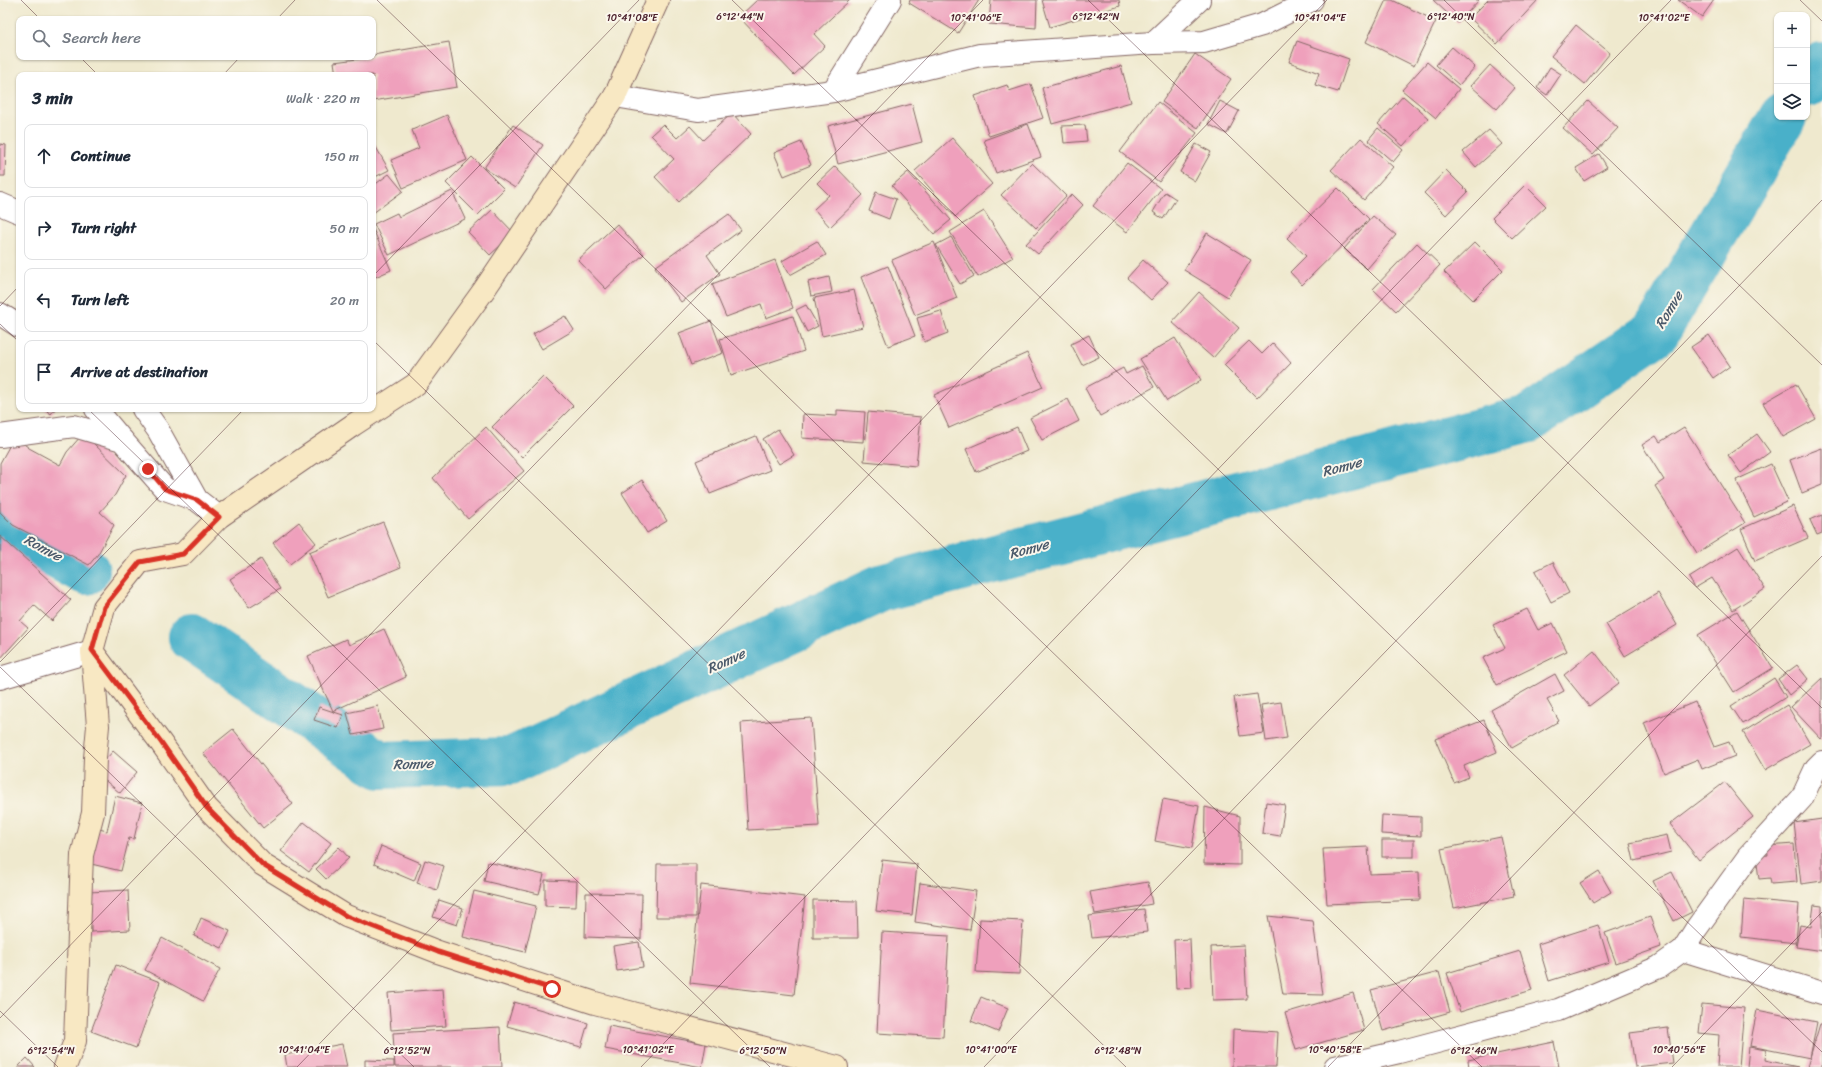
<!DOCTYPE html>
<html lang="en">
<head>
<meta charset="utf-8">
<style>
	body { margin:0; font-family:Sriracha,sans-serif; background:#f2f2f3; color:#1f2937 }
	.controls { position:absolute; right:12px; top:12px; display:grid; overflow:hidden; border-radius:8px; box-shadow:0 1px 3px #0004 }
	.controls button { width:36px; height:36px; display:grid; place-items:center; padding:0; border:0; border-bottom:1px solid #e0e1e3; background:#fff; color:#1f2937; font:20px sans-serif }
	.stop { position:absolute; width:12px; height:12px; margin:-9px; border:3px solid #d93025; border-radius:50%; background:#fff }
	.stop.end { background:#d93025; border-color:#fff; box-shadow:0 1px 4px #0008 }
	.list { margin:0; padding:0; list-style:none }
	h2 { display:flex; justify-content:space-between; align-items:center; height:52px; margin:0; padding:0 16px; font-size:17px }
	h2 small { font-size:13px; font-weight:400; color:#747a83 }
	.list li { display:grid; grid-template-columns:26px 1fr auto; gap:12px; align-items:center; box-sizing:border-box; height:64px; margin:0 8px 8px; padding:0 8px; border:1px solid #e0e1e3; border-radius:8px }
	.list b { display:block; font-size:15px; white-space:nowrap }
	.list em { font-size:13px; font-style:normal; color:#747a83 }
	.icon { flex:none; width:22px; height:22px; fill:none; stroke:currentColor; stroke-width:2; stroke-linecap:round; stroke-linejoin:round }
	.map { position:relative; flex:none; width:1822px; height:1067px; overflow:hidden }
	.search { position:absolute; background:#fff; box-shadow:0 1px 3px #0004; left:16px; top:16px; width:360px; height:44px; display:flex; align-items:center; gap:10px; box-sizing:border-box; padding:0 14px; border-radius:8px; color:#747a83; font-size:15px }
	.panel { position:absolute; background:#fff; box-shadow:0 1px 3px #0004; left:16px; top:72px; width:360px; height:340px; border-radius:8px }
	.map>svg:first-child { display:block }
</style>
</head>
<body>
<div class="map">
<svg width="1822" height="1067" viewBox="0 0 1822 1067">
	<rect width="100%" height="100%" fill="#fbf7ec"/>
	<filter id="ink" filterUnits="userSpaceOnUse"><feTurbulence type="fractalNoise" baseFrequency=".025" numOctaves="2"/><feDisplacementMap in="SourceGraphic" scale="8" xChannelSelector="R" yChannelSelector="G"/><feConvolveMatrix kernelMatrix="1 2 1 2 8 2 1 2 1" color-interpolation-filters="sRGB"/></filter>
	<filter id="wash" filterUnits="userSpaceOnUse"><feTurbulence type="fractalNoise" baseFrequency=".012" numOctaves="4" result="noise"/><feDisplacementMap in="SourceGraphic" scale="16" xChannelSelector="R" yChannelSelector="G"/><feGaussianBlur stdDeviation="0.9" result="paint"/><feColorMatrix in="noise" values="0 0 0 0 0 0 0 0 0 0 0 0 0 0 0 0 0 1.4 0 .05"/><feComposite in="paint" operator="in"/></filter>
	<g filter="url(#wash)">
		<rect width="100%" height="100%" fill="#efe9ce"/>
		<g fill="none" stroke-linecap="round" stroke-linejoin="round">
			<g stroke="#4ab0c9" stroke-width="48">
				<path d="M1807,83L1822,66"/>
				<path d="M0,525L86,571"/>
				<path d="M192,637L380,765L511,761L881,588L1529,419L1656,332L1783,117"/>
			</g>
		</g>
		<g id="blocks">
			<g fill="#efa0bc">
				<path d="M757,0H850L814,34L825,46L794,75L739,17Z"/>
				<path d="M910,0H979L958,33L909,3Z"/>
				<path d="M991,0H1037L1036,28L989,24Z"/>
				<path d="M1042,0H1119L1120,6L1050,27Z"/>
				<path d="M1386,0H1392L1436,21L1414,66L1366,42Z"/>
				<path d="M1433,0H1479L1458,23Z"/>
				<path d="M1488,0H1538L1497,44L1470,18Z"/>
				<path d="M1678,0H1714L1702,17Z"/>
				<path d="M1576,25L1610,53L1585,84L1551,56Z"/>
				<path d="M1297,41L1349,59L1338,92L1315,85L1319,73L1289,62Z"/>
				<path d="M449,42L457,87L373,101V75H336L334,62L373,57V55Z"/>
				<path d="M1452,47L1475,67L1459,85L1436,65Z"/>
				<path d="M1195,54L1231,79L1198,128L1162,102Z"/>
				<path d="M1427,62L1459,89L1436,118L1402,90Z"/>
				<path d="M1490,65L1515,88L1497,109L1471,86Z"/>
				<path d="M1121,66L1131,102L1052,124L1042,88Z"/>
				<path d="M1550,67L1561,74L1547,95L1537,88Z"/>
				<path d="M1031,84L1043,118L989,136L975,96L1007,85L1009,91Z"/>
				<path d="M1403,96L1428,118L1403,146L1378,124Z"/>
				<path d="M1220,101L1239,111L1227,134L1208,124Z"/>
				<path d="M1588,101L1618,128L1593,155L1563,128Z"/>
				<path d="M1158,102L1197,133L1159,182L1120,152Z"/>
				<path d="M912,104L922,142L838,164L828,126Z"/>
				<path d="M732,113L751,134L679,202L655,177L674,159L651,135L663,124L677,138L690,126L703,140Z"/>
				<path d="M447,115L467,160L403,188L391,160L419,148L412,130Z"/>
				<path d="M1028,124L1041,157L996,173L984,140Z"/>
				<path d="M513,125L543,145L515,188L484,168Z"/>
				<path d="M1085,125L1087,141L1064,143L1062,126Z"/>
				<path d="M1378,128L1403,150L1393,162L1368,140Z"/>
				<path d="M1489,130L1502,144L1476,167L1463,152Z"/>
				<path d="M952,138L992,184L955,217L915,171Z"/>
				<path d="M1361,138L1393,167L1364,200L1331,170Z"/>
				<path d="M373,142L389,170L373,178Z"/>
				<path d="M801,142L811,165L784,176L774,153Z"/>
				<path d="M0,144L6,145L5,176H0Z"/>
				<path d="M1196,144L1211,152L1195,181L1180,172Z"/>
				<path d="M1599,154L1607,167L1584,181L1576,168Z"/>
				<path d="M472,157L504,189L478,215L446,183Z"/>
				<path d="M1032,163L1066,196L1036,228L1001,195Z"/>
				<path d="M1127,163L1161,189L1127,232L1093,206Z"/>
				<path d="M835,166L863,195L830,227L814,209L829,195L817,183Z"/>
				<path d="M1446,170L1468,192L1446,215L1424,193Z"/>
				<path d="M908,172L951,220L934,234L892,186Z"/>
				<path d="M389,174L403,191L373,213V186Z"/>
				<path d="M1525,185L1546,206L1512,238L1492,218Z"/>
				<path d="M1338,188L1369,219L1302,285L1290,272L1306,256L1287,238Z"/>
				<path d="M452,191L465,219L389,255L374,224L397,213L399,217Z"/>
				<path d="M876,192L896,199L889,219L869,211Z"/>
				<path d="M1165,192L1176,199L1163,219L1153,212Z"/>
				<path d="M1072,194L1083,205L1038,254L1026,244Z"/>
				<path d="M492,210L514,233L490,255L468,232Z"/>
				<path d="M984,211L1013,257L978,277L950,232Z"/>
				<path d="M729,214L741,230L707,255L720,274L681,302L655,267Z"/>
				<path d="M1373,216L1396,235L1367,269L1344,249Z"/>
				<path d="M617,224L644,254L606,289L578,260Z"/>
				<path d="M373,229L391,270L373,278Z"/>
				<path d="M1207,233L1251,260L1228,297L1184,270Z"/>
				<path d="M951,237L974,276L960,284L936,245Z"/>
				<path d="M817,241L826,255L790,275L782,261Z"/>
				<path d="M934,242L957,298L915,315L892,260Z"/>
				<path d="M1475,242L1503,270L1473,300L1444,272Z"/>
				<path d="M1417,243L1440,265L1396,311L1373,289Z"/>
				<path d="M775,260L793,308L766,318L761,304L726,317L712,284Z"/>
				<path d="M1143,260L1168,282L1151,300L1127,278Z"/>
				<path d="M888,266L915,336L888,346L861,277Z"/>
				<path d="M829,277L832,292L811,296L808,282Z"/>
				<path d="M854,290L863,327L822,336L814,298Z"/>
				<path d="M1199,292L1239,328L1213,358L1172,322Z"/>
				<path d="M806,305L818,326L807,332L796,310Z"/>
				<path d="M941,311L948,333L924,342L917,318Z"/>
				<path d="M565,316L574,330L542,349L533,334Z"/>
				<path d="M793,316L804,351L731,375L720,339Z"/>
				<path d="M711,321L723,353L691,365L679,333Z"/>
				<path d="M1089,335L1099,357L1082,365L1071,344Z"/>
				<path d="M1709,335L1730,366L1713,378L1691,347Z"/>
				<path d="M1175,338L1201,380L1167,401L1140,359Z"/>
				<path d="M1249,341L1262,354L1273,343L1291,363L1257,398L1224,365Z"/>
				<path d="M1027,353L1043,387L949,428L934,395Z"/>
				<path d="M1142,366L1154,387L1100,416L1085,388L1123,368L1126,374Z"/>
				<path d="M543,376L573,406L522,457L492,427Z"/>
				<path d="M1796,384L1816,419L1783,437L1763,403Z"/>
				<path d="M1068,399L1079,421L1042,440L1030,418Z"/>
				<path d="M44,409H55L51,414Z"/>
				<path d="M837,410L865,412L863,442L802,438L803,414L837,416Z"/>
				<path d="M868,412L921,417L916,466L864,461Z"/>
				<path d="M486,427L524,471L468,519L433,478Z"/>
				<path d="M1017,427L1027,451L976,472L966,449Z"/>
				<path d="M1684,427L1745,523L1697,553L1655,486L1664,480L1642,445L1656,436L1660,442Z"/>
				<path d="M778,429L794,455L779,464L763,439Z"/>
				<path d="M1757,434L1770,452L1741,473L1728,455Z"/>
				<path d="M81,436L91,441L126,475L115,495L100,512L114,525L98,554L89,565L13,525L0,512V463L11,443L24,444L29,448L60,465L67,452Z"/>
				<path d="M756,436L770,470L710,494L696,461Z"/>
				<path d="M1822,448V485L1802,493L1790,460Z"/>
				<path d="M1771,464L1788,501L1754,517L1736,480Z"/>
				<path d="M642,480L667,521L647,533L622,493Z"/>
				<path d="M1793,506L1808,538L1755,561L1741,529Z"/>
				<path d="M1822,515V533L1817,535L1810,520Z"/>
				<path d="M299,522L316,543L290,564L273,543Z"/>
				<path d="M383,522L401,567L328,597L309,552Z"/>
				<path d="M0,536L71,600L52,621L34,605L20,621L28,628L0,659Z"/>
				<path d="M1738,547L1765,589L1733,610L1712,578L1695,588L1689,578Z"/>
				<path d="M261,559L280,589L249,608L230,579Z"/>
				<path d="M1553,562L1569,593L1551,602L1535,571Z"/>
				<path d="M1658,593L1677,625L1625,656L1606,624Z"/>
				<path d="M1527,609L1538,630L1553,623L1567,651L1497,685L1483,658L1505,648L1493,625Z"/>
				<path d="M1737,611L1773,668L1734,692L1698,635Z"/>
				<path d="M384,629L406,677L333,711L308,656L346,639L349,645Z"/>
				<path d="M1594,651L1619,683L1589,706L1564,675Z"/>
				<path d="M1797,665L1808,679L1789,695L1778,679Z"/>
				<path d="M1555,674L1564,691L1547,700L1559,721L1512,748L1491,710Z"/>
				<path d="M1774,678L1786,697L1743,724L1731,706Z"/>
				<path d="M1822,678V738L1821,739L1791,707Z"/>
				<path d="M1257,694L1264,733L1240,736L1234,697Z"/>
				<path d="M1281,702L1287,738L1266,741L1261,705Z"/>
				<path d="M1695,702L1714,747L1729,742L1735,756L1702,769L1698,759L1664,773L1644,723Z"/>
				<path d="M1787,705L1810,744L1765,770L1743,732Z"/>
				<path d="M378,706L383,729L353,735L347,713Z"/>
				<path d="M319,707L343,715L338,728L314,720Z"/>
				<path d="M811,718L819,826L748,830L741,723Z"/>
				<path d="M1484,720L1497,752L1464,766L1469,777L1454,783L1435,739Z"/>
				<path d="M233,729L293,804L263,828L203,753Z"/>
				<path d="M113,751L137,772L120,793L95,772Z"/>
				<path d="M1725,782L1753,817L1699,860L1670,824Z"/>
				<path d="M115,796L142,803L134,839L129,838L121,871L87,863L95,828L107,831Z"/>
				<path d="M1163,799L1199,806L1192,848L1155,841Z"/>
				<path d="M1266,802L1285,805L1280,836L1262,833Z"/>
				<path d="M1205,807L1240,816V865L1204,864Z"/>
				<path d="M1382,815L1421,817V836L1381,834Z"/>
				<path d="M1822,819V881L1801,884L1794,823Z"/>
				<path d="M304,822L331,843L309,872L281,851Z"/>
				<path d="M1667,835L1671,852L1634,861L1630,843Z"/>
				<path d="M1501,837L1514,896L1454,908L1441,849Z"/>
				<rect x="1382" y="840" width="32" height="17"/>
				<path d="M1794,844L1797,882L1771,884L1770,878L1759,879L1756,856L1768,855L1767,846Z"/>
				<path d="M381,846L421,863L414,881L374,864Z"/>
				<path d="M339,847L349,858L326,879L316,869Z"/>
				<path d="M1368,847L1370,874L1419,872L1420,900L1327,904L1323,849Z"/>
				<path d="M425,860L444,866L437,890L417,883Z"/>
				<path d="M882,860L917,864L912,915L876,911Z"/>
				<path d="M488,862L544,875L539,894L484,881Z"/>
				<path d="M657,864H696V917H656Z"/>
				<path d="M1599,871L1611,892L1593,903L1580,883Z"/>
				<path d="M1672,872L1692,912L1674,921L1653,881Z"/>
				<path d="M545,880L577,881L576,907L545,906Z"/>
				<path d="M1148,882L1152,904L1095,914L1090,892Z"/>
				<path d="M920,883L976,891L970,930L915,922Z"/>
				<path d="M701,885L805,897L794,995L690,983Z"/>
				<path d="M128,890L130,930L91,932L89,892Z"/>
				<path d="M474,891L536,906L525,952L463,937Z"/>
				<path d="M586,893L642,894L641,939L585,937Z"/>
				<path d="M1744,899L1799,904L1796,943L1741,937Z"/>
				<path d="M439,900L463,908L457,925L433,917Z"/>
				<path d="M813,900L857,901L858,938H813Z"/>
				<path d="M1814,905L1822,906V951L1796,947L1800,925L1811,927Z"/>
				<path d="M1144,909L1147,932L1092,938L1089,916Z"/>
				<path d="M1268,916L1313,921L1323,995L1283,994Z"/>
				<path d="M1650,917L1661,947L1616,963L1605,933Z"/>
				<path d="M201,918L230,931L222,948L194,936Z"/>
				<path d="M980,919L1023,921L1019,974L976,972Z"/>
				<path d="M1598,925L1609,962L1549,981L1538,944Z"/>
				<path d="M882,932L949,936L943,1037L877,1033Z"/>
				<path d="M162,938L220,969L203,1001L145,970Z"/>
				<path d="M1190,939L1192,988L1176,989L1174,940Z"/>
				<path d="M639,942L643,967L617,971L613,946Z"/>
				<path d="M1244,945L1247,999L1213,1000L1211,947Z"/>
				<path d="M1520,951L1532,990L1460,1012L1447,973Z"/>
				<path d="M116,965L160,982L136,1048L91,1031Z"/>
				<path d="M1439,972L1450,1012L1383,1031L1371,990Z"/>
				<path d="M443,989L446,1026L391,1030L388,993Z"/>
				<path d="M1353,993L1364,1030L1296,1050L1285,1013Z"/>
				<path d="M981,997L1008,1008L998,1032L971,1021Z"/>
				<path d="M514,1002L588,1023L581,1047L507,1026Z"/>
				<path d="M1702,1004L1744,1008L1739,1067H1717L1719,1035L1699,1033Z"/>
				<path d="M1757,1010L1817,1022L1810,1058L1750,1046Z"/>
				<path d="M1820,1024H1822V1067H1807Z"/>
				<path d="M609,1026L706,1044L702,1067L605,1049Z"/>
				<path d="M500,1027L502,1067H395L393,1033Z"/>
				<path d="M1668,1028L1673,1063L1635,1067L1630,1033Z"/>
				<path d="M1233,1029L1278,1032L1276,1067H1232Z"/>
				<path d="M1554,1042L1559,1067H1469L1468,1060Z"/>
				<path d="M342,1044L347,1067H287L285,1055Z"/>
				<path d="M1749,1047L1766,1050L1765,1060L1798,1067H1747Z"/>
				<path d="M27,1058L35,1067H18Z"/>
				<path d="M365,1060L394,1061V1067H365Z"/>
			</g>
		</g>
	</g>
	<g filter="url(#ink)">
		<use href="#blocks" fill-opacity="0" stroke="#846664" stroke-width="1"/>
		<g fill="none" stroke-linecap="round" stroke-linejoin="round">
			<defs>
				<g id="minor">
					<path d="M1153,43L1199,0"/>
					<path d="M833,91L890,0"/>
					<path d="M0,204L19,212"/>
					<path d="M0,314L19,326"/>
					<path d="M96,409L122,440"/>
					<path d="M143,409L158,430L197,500L219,517"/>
					<path d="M0,436L74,426L122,440L165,489L197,500"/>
					<path d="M0,678L92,651"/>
					<path d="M1683,950L1822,993"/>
					<path d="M1335,1067L1399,1052L1558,1010L1659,967L1683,950L1696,929L1748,857L1802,798L1816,768L1822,762"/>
				</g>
				<path id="tertiary" d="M615,96L698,110L833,91L980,55L1153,43L1204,42L1262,25L1312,0"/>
				<g id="secondary">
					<path d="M658,0L615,96L484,290L416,384L353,425L219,517L183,554L140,562L104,607L92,651L161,743L207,808L263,865L346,916L438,952L595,1003L837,1067"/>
					<path d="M65,1067L75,1041L82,855L93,813L95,758L98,726L92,651"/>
				</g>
			</defs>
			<use href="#minor" stroke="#846664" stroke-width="24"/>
			<use href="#tertiary" stroke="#846664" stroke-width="24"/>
			<use href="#secondary" stroke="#846664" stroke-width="24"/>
			<use href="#minor" stroke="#fff" stroke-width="22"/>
			<use href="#tertiary" stroke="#fff" stroke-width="22"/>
			<use href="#secondary" stroke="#f8e8c3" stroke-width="22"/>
		</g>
	</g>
	<g fill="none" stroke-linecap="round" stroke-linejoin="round" filter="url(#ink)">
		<path stroke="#d93025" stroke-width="5" d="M148,469L165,489L197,500L219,517L183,554L140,562L104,607L92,650L161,742L207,808L263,865L346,916L438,952L552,989"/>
	</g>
	<path fill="none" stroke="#4a1f2b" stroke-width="1" stroke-opacity="0.45" d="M21,0L40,19M377,0L1482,1067M732,0L1822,1052M1088,0L1822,708M1444,0L1822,365M1800,0L1822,21M277,19L295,0M80,57L98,75M223,75L240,57M373,276L639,0M0,306L19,286M0,324L19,342M373,340L1126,1067M88,409L770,1067M0,662L244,409M0,667L414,1067M0,1011L58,1067M0,1018L983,0M297,1067L1327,0M641,1067L1671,0M984,1067L1822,200M1328,1067L1822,556M1672,1067L1822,912"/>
	<g text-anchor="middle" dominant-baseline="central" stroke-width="4" stroke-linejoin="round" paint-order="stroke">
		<g font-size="14" font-style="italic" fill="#4a596a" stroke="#fbf7ec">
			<text transform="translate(1669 310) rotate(-59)">Romve</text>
			<text transform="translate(1342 467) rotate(-15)">Romve</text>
			<text transform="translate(43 548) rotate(28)">Romve</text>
			<text transform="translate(1029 549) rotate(-15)">Romve</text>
			<text transform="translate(726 661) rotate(-25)">Romve</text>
			<text transform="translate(413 764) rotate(-2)">Romve</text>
		</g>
	</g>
	<g font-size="10" text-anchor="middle" fill="#4a1f2b" stroke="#fbf7ec" stroke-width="4" stroke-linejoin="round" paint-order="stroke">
		<text x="740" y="20">6°12'44"N</text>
		<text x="1096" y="20">6°12'42"N</text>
		<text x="1451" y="20">6°12'40"N</text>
		<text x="632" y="21">10°41'08"E</text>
		<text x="976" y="21">10°41'06"E</text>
		<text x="1320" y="21">10°41'04"E</text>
		<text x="1664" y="21">10°41'02"E</text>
		<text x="304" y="1053">10°41'04"E</text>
		<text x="648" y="1053">10°41'02"E</text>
		<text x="991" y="1053">10°41'00"E</text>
		<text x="1335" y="1053">10°40'58"E</text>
		<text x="1679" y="1053">10°40'56"E</text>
		<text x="51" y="1054">6°12'54"N</text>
		<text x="407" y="1054">6°12'52"N</text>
		<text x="763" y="1054">6°12'50"N</text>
		<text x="1118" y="1054">6°12'48"N</text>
		<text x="1474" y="1054">6°12'46"N</text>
	</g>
</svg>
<div class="controls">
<button>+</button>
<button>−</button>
<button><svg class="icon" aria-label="layers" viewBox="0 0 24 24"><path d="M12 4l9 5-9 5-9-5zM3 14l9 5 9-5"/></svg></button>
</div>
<div class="stop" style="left:552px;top:989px"></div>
<div class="stop end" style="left:148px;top:469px"></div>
<div class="search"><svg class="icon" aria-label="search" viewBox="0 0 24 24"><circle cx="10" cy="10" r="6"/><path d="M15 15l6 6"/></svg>Search here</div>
<section class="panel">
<h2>3 min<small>Walk · 220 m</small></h2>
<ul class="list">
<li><svg class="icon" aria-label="ahead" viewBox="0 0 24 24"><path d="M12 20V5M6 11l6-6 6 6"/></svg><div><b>Continue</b></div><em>150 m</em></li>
<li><svg class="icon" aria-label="right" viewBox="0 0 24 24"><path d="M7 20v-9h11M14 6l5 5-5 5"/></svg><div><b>Turn right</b></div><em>50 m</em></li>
<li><svg class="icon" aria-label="left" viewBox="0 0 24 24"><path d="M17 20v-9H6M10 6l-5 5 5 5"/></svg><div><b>Turn left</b></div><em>20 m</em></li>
<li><svg class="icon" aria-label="arrive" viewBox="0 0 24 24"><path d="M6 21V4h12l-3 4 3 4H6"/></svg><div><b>Arrive at destination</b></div></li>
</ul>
</section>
</div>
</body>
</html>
